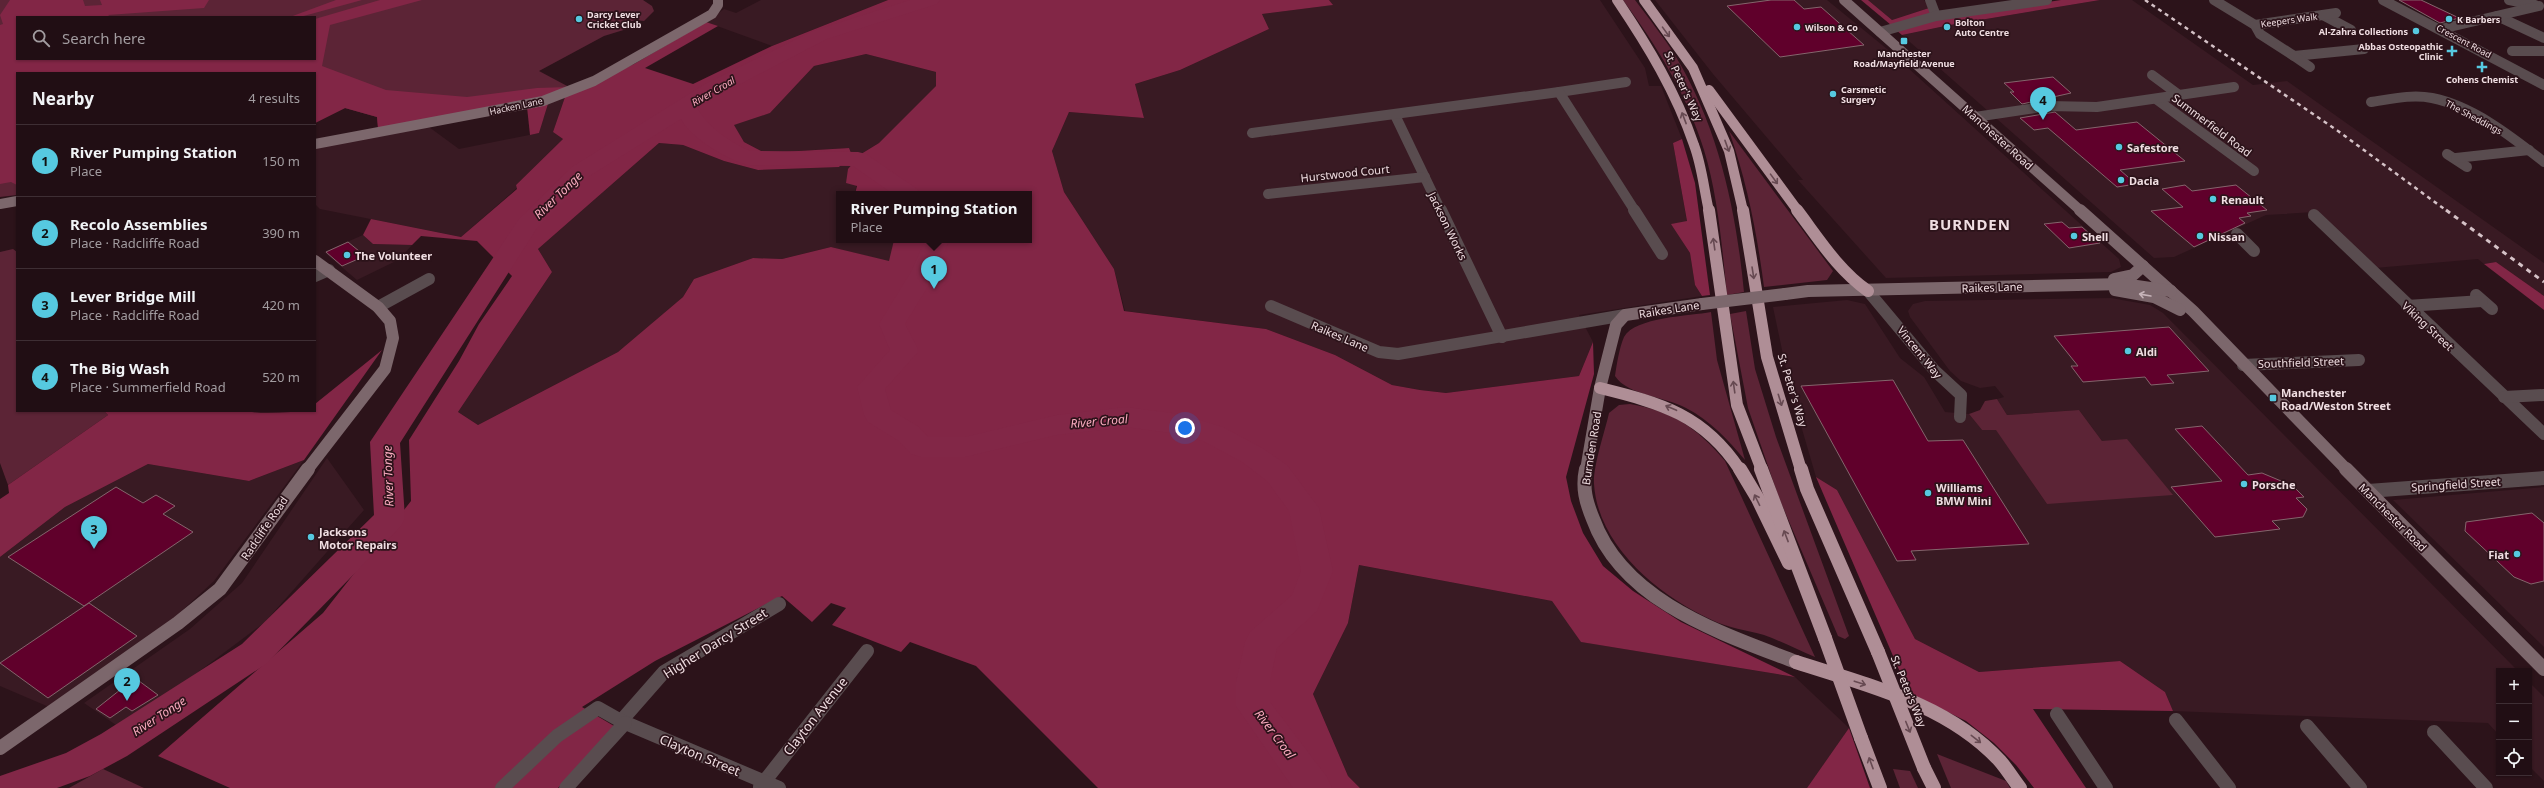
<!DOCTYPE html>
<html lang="en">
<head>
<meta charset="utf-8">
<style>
	body { margin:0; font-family:"Noto Sans",sans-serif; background:#2d1c22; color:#f1f3f6 }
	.controls { position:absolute; right:12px; bottom:12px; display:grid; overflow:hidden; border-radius:0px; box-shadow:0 1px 3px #0004 }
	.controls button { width:36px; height:36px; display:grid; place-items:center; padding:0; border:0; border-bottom:1px solid #3e2e34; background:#210e14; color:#f1f3f6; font:20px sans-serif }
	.you { position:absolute; left:1185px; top:428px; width:14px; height:14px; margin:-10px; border:3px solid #fff; border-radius:50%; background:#1a73e8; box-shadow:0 0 0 6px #1a73e833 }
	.badge { display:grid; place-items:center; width:26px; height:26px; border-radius:50%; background:#56c9e0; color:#111; font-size:13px; font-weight:700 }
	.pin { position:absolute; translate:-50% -33px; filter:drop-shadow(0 1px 2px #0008) }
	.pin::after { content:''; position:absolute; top:21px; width:14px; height:12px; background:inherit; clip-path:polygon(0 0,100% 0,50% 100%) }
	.popup { position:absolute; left:836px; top:191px; width:196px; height:52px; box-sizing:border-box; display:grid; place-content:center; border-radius:0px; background:#210e14; filter:drop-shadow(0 1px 3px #0005); font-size:13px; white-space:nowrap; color:#a29ca0 }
	.popup b { font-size:15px; color:#f1f3f6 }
	.popup::after { content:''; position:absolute; left:50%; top:100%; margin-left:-8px; border:8px solid transparent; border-top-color:#210e14 }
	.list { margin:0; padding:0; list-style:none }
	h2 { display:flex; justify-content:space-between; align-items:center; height:52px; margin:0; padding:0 16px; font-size:17px }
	h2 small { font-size:13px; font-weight:400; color:#a29ca0 }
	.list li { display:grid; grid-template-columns:26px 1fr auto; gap:12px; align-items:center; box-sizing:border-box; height:72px; padding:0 16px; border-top:1px solid #3e2e34 }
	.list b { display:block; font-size:15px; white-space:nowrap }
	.list p { margin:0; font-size:13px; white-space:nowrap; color:#a29ca0 }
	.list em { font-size:13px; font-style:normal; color:#a29ca0 }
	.icon { flex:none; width:22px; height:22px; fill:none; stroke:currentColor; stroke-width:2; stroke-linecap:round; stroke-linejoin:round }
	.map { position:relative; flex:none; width:2544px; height:788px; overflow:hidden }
	.search { position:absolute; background:#210e14; box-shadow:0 1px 3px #0004; left:16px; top:16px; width:300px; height:44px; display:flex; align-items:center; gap:10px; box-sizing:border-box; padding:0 14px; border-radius:0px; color:#a29ca0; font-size:15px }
	.panel { position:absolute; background:#210e14; box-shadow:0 1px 3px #0004; left:16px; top:72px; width:300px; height:340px; border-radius:0px }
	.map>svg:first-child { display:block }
</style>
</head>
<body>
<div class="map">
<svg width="2544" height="788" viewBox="0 0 2544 788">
	<rect width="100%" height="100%" fill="#2c131a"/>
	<g fill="#391a23">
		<path d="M761,0H888L772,46L706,22L724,9L736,13Z"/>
		<path d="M1329,0H1600L1645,68L1649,86H1661L1682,139L1673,143L1687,222L1672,224L1690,253L1695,285L1702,296L1579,315L1593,342L1579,376L1446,393L1420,390L1392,385L1335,355L1266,329L1125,311L1114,269L1064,192L1052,151L1069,112L1144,118L1135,84L1180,70L1269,29L1262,14L1332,5Z"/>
		<path d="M1655,0H1827L1887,49L2119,259L2121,267L2111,272L1886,278L1798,180H1803L1713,74Z"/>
		<path d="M1868,0H1924L1929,8L1892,20Z"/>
		<path d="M2100,0H2132L2253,85L2287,81L2544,263V296L2496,262L2484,264L2478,259L2375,268L2314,212L2266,215L2174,257L2154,258L1902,35L1950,25Z"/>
		<path d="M866,54L936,72V86L879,143L861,154L855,194H839V240H894L890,262L831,247L782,259L753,258L694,279L683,297L618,352L478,425L458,412L552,272L538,249L659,143L683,145L724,161L758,170L849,148L765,153L744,142L733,125L770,113L814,66Z"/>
		<path d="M565,97L553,132L563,139L516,185L517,188L461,237L320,209L315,204V148L429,127L459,149L539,133L548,104Z"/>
		<path d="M363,235L373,244L412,245L398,260L357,280L324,252Z"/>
		<path d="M2111,298L2150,305L2163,313L2518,671H2499V735L2488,723L2173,711L2165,692L2120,661L1979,672L1915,639L1837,490L1816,477L1790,388L1773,307L1847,300L1865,304L1900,358L1924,377L1945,412L1969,414L1982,430L1996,429L2047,504L2102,441L2079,410L2007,415L1997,399L2004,397L1995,386L1980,388L1961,381L1950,371L1910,317L1908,311L1913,304L1925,301Z"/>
		<path d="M327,458L364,510L265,622L193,676L116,725L84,703L190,629L242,583Z"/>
		<path d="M304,460L214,581L173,619L49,707L0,686V557L65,507L148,464L249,481Z"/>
		<path d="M2544,487V647L2393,500Z"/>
		<path d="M1359,565L1552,601L1582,642L1795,677L1849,728L1807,788H1360L1348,776L1313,694L1348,623Z"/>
		<path d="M2529,682L2544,697V781L2529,766Z"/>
	</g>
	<g fill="#5c2436" fill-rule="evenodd">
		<path d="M0,0H643L652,6L654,11L644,21L635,20L622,25L630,28L604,36L539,71L569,87L378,128L377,117L345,108L315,123V73H18L0,55ZM17,17H315V59H17Z"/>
		<path d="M1623,0H1635C1649,19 1664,37 1676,57C1719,129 1736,210 1744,292L1727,295C1722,247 1718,196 1704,150C1687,95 1657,46 1623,0Z"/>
		<path d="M17,120V195L0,197V143Z"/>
		<path d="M1729,131L1833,271L1827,280L1764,287C1757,233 1747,182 1729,131Z"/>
		<path d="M13,249L17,252V411H104L108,415L8,485L0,463V252Z"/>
		<path d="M1746,311L1755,369L1776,437L1849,636L1845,639L1838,636L1779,498L1748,408L1730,314Z"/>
		<path d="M1711,312L1717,360L1745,460C1727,439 1711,421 1686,408C1666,397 1627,395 1615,376C1617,363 1619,349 1624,337C1635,317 1690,316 1711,312Z"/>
		<path d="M1997,399L2007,415L2079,410L2102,441L2127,439L2173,495L2047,504L1996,430H1982L1969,414L1980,410L1985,401Z"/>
		<path d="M1630,404C1674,412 1696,427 1725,461L1815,657C1798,650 1781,641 1764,635C1747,630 1728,628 1712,620C1659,596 1598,546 1594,484C1593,466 1605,431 1609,413L1619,405Z"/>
		<path d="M1937,754L2006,781L2010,788H1951Z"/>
		<path d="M103,769L144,788H69Z"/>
		<path d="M1893,769L1910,771L1918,788H1900Z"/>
	</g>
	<g fill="#822646" fill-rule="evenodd">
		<path d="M10,0H83L85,6L102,5L100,0H209L204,8L108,15L111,17H17V59H315V19L380,0H422L330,25L322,66L386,90L467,97L537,88L569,87L539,98L378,128L377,117L345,108L315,123V73H17V185L11,182L0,184V25L3,24L0,15Z"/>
		<path d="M336,0H362L300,17H290Z"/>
		<path d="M888,0H1329L1333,5L1262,14L1269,29L1180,70L1135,84L1144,118L1069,112L1052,151L1064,192L1114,269L1124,311L1266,329L1335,355L1392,385L1420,390L1446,393L1579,376L1593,342L1594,374L1566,477L1571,501L1583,533L1603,566L1633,591L1681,622L1795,677L1581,642L1552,601L1359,565L1348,623L1313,694L1348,776L1360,788H1098L976,666L910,642L901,652L832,625L846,608L831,603L812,622L782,596L655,661L582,707L614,726L558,788H230L158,756L323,613L411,501L409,440L459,361L479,324L512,276L477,241L421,236L412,245L373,244L363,235L371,219L461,237L517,189L516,185L563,139L553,132L565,97L634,64L706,22L718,26L645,68L693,84L772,46ZM866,54L936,72V86L879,143L861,154L848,169L846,183L857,186L855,194H1029V240H894L889,261L831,247L782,259L753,258L694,279L683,297L618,352L478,425L458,412L552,272L538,249L659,143L683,145L724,161L758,170L839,167L851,153L849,148L765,153L744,142L734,125L770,113L814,66Z"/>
		<path d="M1861,0H1868L1892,20L1929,8L1931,15L1891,25Z"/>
		<path d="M2061,0H2100L1950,25L1902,35L1896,30L1938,19Z"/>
		<path d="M548,104L539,133L530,135L527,107Z"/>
		<path d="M1682,139L1695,183L1710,295L1702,296L1695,285L1690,253L1671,224L1687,221L1673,143Z"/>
		<path d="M2496,262L2544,296V310L2484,264Z"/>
		<path d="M382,350L304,460L249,481L148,464L65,507L0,557V499L9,493L8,485L108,415L104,411H244C268,415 291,411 315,411V404Z"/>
		<path d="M1816,477L1837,490L1915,639L1979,672L2120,661L2165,692L2173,711L2033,709L2086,788H2034L2016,765L1994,743L1966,721L1909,693Z"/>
		<path d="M1849,728L1870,788H1807Z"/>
	</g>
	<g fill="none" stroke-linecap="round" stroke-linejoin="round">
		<g fill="#822747" fill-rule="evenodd">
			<path d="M910,0H940L937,4L827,39L721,94L697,108C707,126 732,144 751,151L858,152L866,154L917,189L921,194H893L853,166L748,165C728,160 690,138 681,119L588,177L537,228L400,443L405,518L401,526L266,664L127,756L90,776L57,788H0V776L66,753L101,734L242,644L374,515L370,442L519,219L572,167L705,84L813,31Z"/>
			<path d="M925,240H949L938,270L905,324L917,347L918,352L885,389L891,410L919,427L928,437H965L1057,415L1126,407L1179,414L1223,427L1262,448L1287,465L1319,508L1333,571L1317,611L1277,648L1270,682V702L1327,777L1332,788H1293L1236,706V682L1245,642L1250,632L1292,595L1301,571L1289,511L1267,481L1242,462L1203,441L1178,434L1126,427L1057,435L965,457H921L911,454L899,441L868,422L864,415L857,387L890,350L879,324L912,270Z"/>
		</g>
	</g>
	<g fill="#60002b" stroke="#84656c">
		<path d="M1771,0H1794L1804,9L1821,7L1864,45L1780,57L1727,6Z"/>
		<path d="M2399,0H2421L2459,18L2440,23Z"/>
		<path d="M2053,77L2071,93L2022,104L2010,92H2014L2004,83Z"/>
		<path d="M2055,112L2076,130L2137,122L2185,161L2120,170L2136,184L2117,187L2048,128L2034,130L2020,118Z"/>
		<path d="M2185,185L2192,191L2236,185L2267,210L2247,213L2251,216L2239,218L2245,223L2194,247L2151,211L2183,207L2162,189Z"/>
		<path d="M2062,222L2069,228L2082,227L2100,243L2069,248L2044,224Z"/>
		<path d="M348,242L365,256L342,266L326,252Z"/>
		<path d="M2169,327L2209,371L2167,375L2174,383L2151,385L2145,377L2083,382L2071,366H2078L2054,336Z"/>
		<path d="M1893,380L1928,441L1963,440L2029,544L1911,551L1916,560L1897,561L1801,386Z"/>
		<path d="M2202,426L2248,475L2262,473L2293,486L2304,497L2296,498L2307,509L2303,517L2272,521L2280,529L2215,537L2171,487L2222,481L2175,429Z"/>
		<path d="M116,487L143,503L156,495L175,506L163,514L193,532L84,606L8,557Z"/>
		<path d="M2532,513L2544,523V581L2531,584L2514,577L2465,531L2466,522Z"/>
		<path d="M89,603L137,636L48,698L0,663Z"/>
		<path d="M135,678L158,695L132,711L126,707L110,718L96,709Z"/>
	</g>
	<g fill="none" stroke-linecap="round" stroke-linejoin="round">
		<g stroke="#594c4f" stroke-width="10">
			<path d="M1930,0L1936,16"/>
			<path d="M2214,0L2255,25L2260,34L2294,56L2364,49"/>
			<path d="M2383,0L2544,85"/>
			<path d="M2509,0L2535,5"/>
			<path d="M2323,15L2351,30"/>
			<path d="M2497,16L2544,38"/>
			<path d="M2255,25L2336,13"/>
			<path d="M2441,29L2539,6"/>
			<path d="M1880,32L1936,16L2047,0"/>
			<path d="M2512,51H2544"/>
			<path d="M2294,56L2310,67"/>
			<path d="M2152,75L2179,95"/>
			<path d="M1559,92L1626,82"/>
			<path d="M2156,99L2254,171"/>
			<path d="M2371,102C2391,99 2412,94 2432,98C2473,106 2512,137 2544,162"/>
			<path d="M1395,115L1441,211"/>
			<path d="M1975,117L2049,106L2097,107L2234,87"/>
			<path d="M1252,133L1559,92L1635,211"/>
			<path d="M2447,154L2467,167"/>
			<path d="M2456,158L2529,150"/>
			<path d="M1268,194L1425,177"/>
		</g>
		<g stroke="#594c4f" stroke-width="12">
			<path d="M1441,210L1502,337"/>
			<path d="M1634,210L1662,254"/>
			<path d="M2314,215L2544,434"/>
			<path d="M2237,234L2254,251"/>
			<path d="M315,276L329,270"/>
			<path d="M1868,291L1935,371L1961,395L1960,417"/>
			<path d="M2476,295L2492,309"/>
			<path d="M1271,306L1379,352L1398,354L1625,315"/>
			<path d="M2407,306L2482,301"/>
			<path d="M378,307L429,279"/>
			<path d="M2243,365L2359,360"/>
			<path d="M2504,397L2544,395"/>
		</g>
		<g stroke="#594c4f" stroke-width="14">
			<path d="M2368,491L2544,478"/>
			<path d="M2057,714L2106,788"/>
			<path d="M2176,720L2229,788"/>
			<path d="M621,721L664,672L779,604"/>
			<path d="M2307,726L2360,788"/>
			<path d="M2434,732L2486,788"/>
			<path d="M760,787L867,651"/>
			<path d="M502,788L557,736L598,708L621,721L779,788"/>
			<path d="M566,788L625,723"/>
		</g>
		<g stroke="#7c676c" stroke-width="10">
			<path d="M1844,0L2081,211"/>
			<path d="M315,144L543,101L594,81L712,14L718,5V0"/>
			<path d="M0,204L17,201"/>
		</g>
		<g stroke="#7c676c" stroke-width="12">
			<path d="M2080,210L2193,311L2347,470"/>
			<path d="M2114,279L2133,275L2143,266"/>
			<path d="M2115,290L2154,297L2180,310"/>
			<path d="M1785,294L1808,291L2123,284L2171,291"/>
			<path d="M307,470L385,369L393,338L390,321L378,307L315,261"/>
			<path d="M1586,470L1600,388L1616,325L1625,315L1702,304"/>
		</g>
		<g stroke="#7c676c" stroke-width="14">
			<path d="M1586,469C1582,488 1586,502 1593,519C1623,602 1721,633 1796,662"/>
			<path d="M2346,469L2544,669"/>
			<path d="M0,748L178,623L220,589L308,469"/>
		</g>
		<g stroke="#af8e96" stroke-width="10">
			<path d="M1617,0C1648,46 1676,92 1694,145C1702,166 1704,190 1709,211"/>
			<path d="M1644,0L1693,68L1729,151L1743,211"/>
			<path d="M1709,90L1798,211"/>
		</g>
		<g stroke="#af8e96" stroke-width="12">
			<path d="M1709,210L1737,405L1762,470"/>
			<path d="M1743,210L1767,357L1801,470"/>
			<path d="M1797,210C1819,239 1838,270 1868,291"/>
			<path d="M1600,388C1661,403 1704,415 1740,470"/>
		</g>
		<g stroke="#af8e96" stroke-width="14">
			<path d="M1740,469L1758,499L1789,563"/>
			<path d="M1761,469L1825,638"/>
			<path d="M1801,469L1807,489L1878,652"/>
			<path d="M1796,662C1867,685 1948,704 2000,761C2007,769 2013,779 2020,788"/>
			<path d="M1861,738L1880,788"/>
			<path d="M1924,768L1934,788"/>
		</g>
		<path stroke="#d5c2c7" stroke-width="2.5" stroke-dasharray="4 4" stroke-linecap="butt" d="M2145,0L2338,131L2447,211"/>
		<path stroke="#d5c2c7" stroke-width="3" stroke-dasharray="5 5" stroke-linecap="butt" d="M2446,210L2544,282"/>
		<path stroke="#7c676c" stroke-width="12" d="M1702,304L1785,294"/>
		<g stroke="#af8e96" stroke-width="14">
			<path d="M1825,638L1861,738"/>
			<path d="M1878,652L1924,768"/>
		</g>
	</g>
	<defs><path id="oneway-shaft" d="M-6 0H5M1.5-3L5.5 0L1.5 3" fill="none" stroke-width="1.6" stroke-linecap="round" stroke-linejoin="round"/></defs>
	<g stroke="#674a52">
		<use href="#oneway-shaft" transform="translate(1666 32) rotate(54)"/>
		<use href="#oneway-shaft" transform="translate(1684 118) rotate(-111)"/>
		<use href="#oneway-shaft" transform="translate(1727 146) rotate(70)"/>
		<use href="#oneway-shaft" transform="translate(1774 179) rotate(54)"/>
		<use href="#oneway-shaft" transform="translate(1714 244) rotate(-98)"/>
		<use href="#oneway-shaft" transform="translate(1753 273) rotate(81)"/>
		<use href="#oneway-shaft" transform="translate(1734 387) rotate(-98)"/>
		<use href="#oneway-shaft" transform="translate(1780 400) rotate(73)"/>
		<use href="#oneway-shaft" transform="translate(1671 408) rotate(-157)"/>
		<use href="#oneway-shaft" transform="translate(1757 500) rotate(-116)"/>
		<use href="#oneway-shaft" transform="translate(1786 536) rotate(-111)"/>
		<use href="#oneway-shaft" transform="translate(1860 683) rotate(18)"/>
		<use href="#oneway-shaft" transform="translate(1908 727) rotate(68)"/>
		<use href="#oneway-shaft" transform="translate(1976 739) rotate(38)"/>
		<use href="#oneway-shaft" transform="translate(1871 763) rotate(-110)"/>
	</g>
	<use stroke="#c7b4b9" href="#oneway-shaft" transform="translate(2145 295) rotate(-170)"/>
	<g fill="#56c9e0" stroke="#2c131a" stroke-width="1.5">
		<circle cx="579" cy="19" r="4"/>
		<circle cx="2449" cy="19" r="4"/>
		<circle cx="1797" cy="27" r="4"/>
		<circle cx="1947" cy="27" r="4"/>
		<circle cx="2416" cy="31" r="4"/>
		<rect x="1900" y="37" width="8" height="8" rx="2"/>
		<path d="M2450 45h4v4h4v4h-4v4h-4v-4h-4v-4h4z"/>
		<path d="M2480 61h4v4h4v4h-4v4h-4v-4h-4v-4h4z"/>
		<circle cx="1833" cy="94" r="4"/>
		<circle cx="2119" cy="147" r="4"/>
		<circle cx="2121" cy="180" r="4"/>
		<circle cx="2213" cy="199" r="4"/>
		<circle cx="2074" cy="236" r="4"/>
		<circle cx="2200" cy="236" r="4"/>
		<circle cx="347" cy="255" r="4"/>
		<circle cx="2128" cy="351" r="4"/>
		<rect x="2269" y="394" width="8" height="8" rx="2"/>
		<circle cx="2244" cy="484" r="4"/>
		<circle cx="1928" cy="493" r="4"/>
		<circle cx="311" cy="537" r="4"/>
		<circle cx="2517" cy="554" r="4"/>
	</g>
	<g text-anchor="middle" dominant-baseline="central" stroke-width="3.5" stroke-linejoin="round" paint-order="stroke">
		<g font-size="9" font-weight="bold" fill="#f0dee2" stroke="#2c131a" text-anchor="start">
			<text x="587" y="14">Darcy Lever<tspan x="587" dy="10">Cricket Club</tspan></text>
			<text x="2457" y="19">K Barbers</text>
			<text x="1955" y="22">Bolton<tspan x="1955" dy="10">Auto Centre</tspan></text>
			<text x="1805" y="27">Wilson &amp; Co</text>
			<text x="2408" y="31" text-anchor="end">Al-Zahra Collections</text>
			<text x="2443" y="46" text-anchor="end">Abbas Osteopathic<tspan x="2443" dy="10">Clinic</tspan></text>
			<text x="1904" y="53" text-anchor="middle">Manchester<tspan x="1904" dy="10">Road/Mayfield Avenue</tspan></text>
			<text x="2482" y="79" text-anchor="middle">Cohens Chemist</text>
			<text x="1841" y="89">Carsmetic<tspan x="1841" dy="10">Surgery</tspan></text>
		</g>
		<g font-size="9" fill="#f0dee2" stroke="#2c131a">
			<text transform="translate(2289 20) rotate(-8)">Keepers Walk</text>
			<text transform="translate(2464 41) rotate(28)">Crescent Road</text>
			<text transform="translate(516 106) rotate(-12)">Hacken Lane</text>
			<text transform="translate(2474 117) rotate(28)">The Sheddings</text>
		</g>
		<g font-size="10" font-style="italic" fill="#faabbf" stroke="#2c131a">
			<text transform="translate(713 91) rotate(-30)">River Croal</text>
		</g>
		<g font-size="11" fill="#f0dee2" stroke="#2c131a">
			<text transform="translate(1684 86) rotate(65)">St. Peter's Way</text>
			<text transform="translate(2212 125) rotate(37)">Summerfield Road</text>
			<text transform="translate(1998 137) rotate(42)">Manchester Road</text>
			<text transform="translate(1345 173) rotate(-6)">Hurstwood Court</text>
			<text transform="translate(1448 226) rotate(64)">Jackson Works</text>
			<text transform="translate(1992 287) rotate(-2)">Raikes Lane</text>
			<text transform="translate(1669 309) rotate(-9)">Raikes Lane</text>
			<text transform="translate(2428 326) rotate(43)">Viking Street</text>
			<text transform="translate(1340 336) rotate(23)">Raikes Lane</text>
			<text transform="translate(1920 352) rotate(51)">Vincent Way</text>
			<text transform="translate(2301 362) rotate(-2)">Southfield Street</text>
			<text transform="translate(1793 390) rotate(73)">St. Peter's Way</text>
			<text transform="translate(1591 448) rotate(-81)">Burnden Road</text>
			<text transform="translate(2456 484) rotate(-4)">Springfield Street</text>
			<text transform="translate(2393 517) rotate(45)">Manchester Road</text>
			<text transform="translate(264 528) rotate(-56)">Radcliffe Road</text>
			<text transform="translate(1909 691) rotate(68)">St. Peter's Way</text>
		</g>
		<g font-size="11" font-weight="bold" fill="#f0dee2" stroke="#2c131a" text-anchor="start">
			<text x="2127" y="147">Safestore</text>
			<text x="2129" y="180">Dacia</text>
			<text x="2221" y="199">Renault</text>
			<text x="2082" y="236">Shell</text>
			<text x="2208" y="236">Nissan</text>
			<text x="355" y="255">The Volunteer</text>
			<text x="2136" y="351">Aldi</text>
			<text x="2281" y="392">Manchester<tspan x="2281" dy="13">Road/Weston Street</tspan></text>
			<text x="2252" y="484">Porsche</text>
			<text x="1936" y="487">Williams<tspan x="1936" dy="13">BMW Mini</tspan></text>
			<text x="319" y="531">Jacksons<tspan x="319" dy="13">Motor Repairs</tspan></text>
			<text x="2509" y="554" text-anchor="end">Fiat</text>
		</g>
		<g font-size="12" font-style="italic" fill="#faabbf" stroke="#2c131a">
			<text transform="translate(558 195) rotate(-44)">River Tonge</text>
			<text transform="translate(1099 421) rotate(-5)">River Croal</text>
			<text transform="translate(388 476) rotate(-92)">River Tonge</text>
			<text transform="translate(159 716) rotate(-33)">River Tonge</text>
			<text transform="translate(1275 734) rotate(53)">River Croal</text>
		</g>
		<g font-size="13" fill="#f0dee2" stroke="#2c131a">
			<text transform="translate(715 643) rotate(-32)">Higher Darcy Street</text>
			<text transform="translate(815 716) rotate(-52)">Clayton Avenue</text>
			<text transform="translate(700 755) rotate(23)">Clayton Street</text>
		</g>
		<g font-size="15" font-weight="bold" letter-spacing="1" fill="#f0dee2" stroke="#2c131a">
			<text x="1970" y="224">BURNDEN</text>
		</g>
	</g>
</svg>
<div class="controls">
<button>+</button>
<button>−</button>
<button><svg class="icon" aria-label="locate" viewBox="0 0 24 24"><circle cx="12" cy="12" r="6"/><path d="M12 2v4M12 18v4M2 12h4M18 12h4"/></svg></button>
</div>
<div class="you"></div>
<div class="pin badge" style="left:934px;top:289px">1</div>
<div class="popup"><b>River Pumping Station</b>Place</div>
<div class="pin badge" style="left:127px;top:701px">2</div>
<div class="pin badge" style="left:94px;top:549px">3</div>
<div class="pin badge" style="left:2043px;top:120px">4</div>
<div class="search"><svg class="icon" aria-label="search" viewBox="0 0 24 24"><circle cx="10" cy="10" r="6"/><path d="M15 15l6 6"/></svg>Search here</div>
<section class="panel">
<h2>Nearby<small>4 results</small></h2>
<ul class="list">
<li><span class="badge">1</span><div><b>River Pumping Station</b><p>Place</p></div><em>150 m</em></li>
<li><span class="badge">2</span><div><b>Recolo Assemblies</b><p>Place · Radcliffe Road</p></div><em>390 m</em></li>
<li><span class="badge">3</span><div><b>Lever Bridge Mill</b><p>Place · Radcliffe Road</p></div><em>420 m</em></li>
<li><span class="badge">4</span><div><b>The Big Wash</b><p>Place · Summerfield Road</p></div><em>520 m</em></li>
</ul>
</section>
</div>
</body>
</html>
